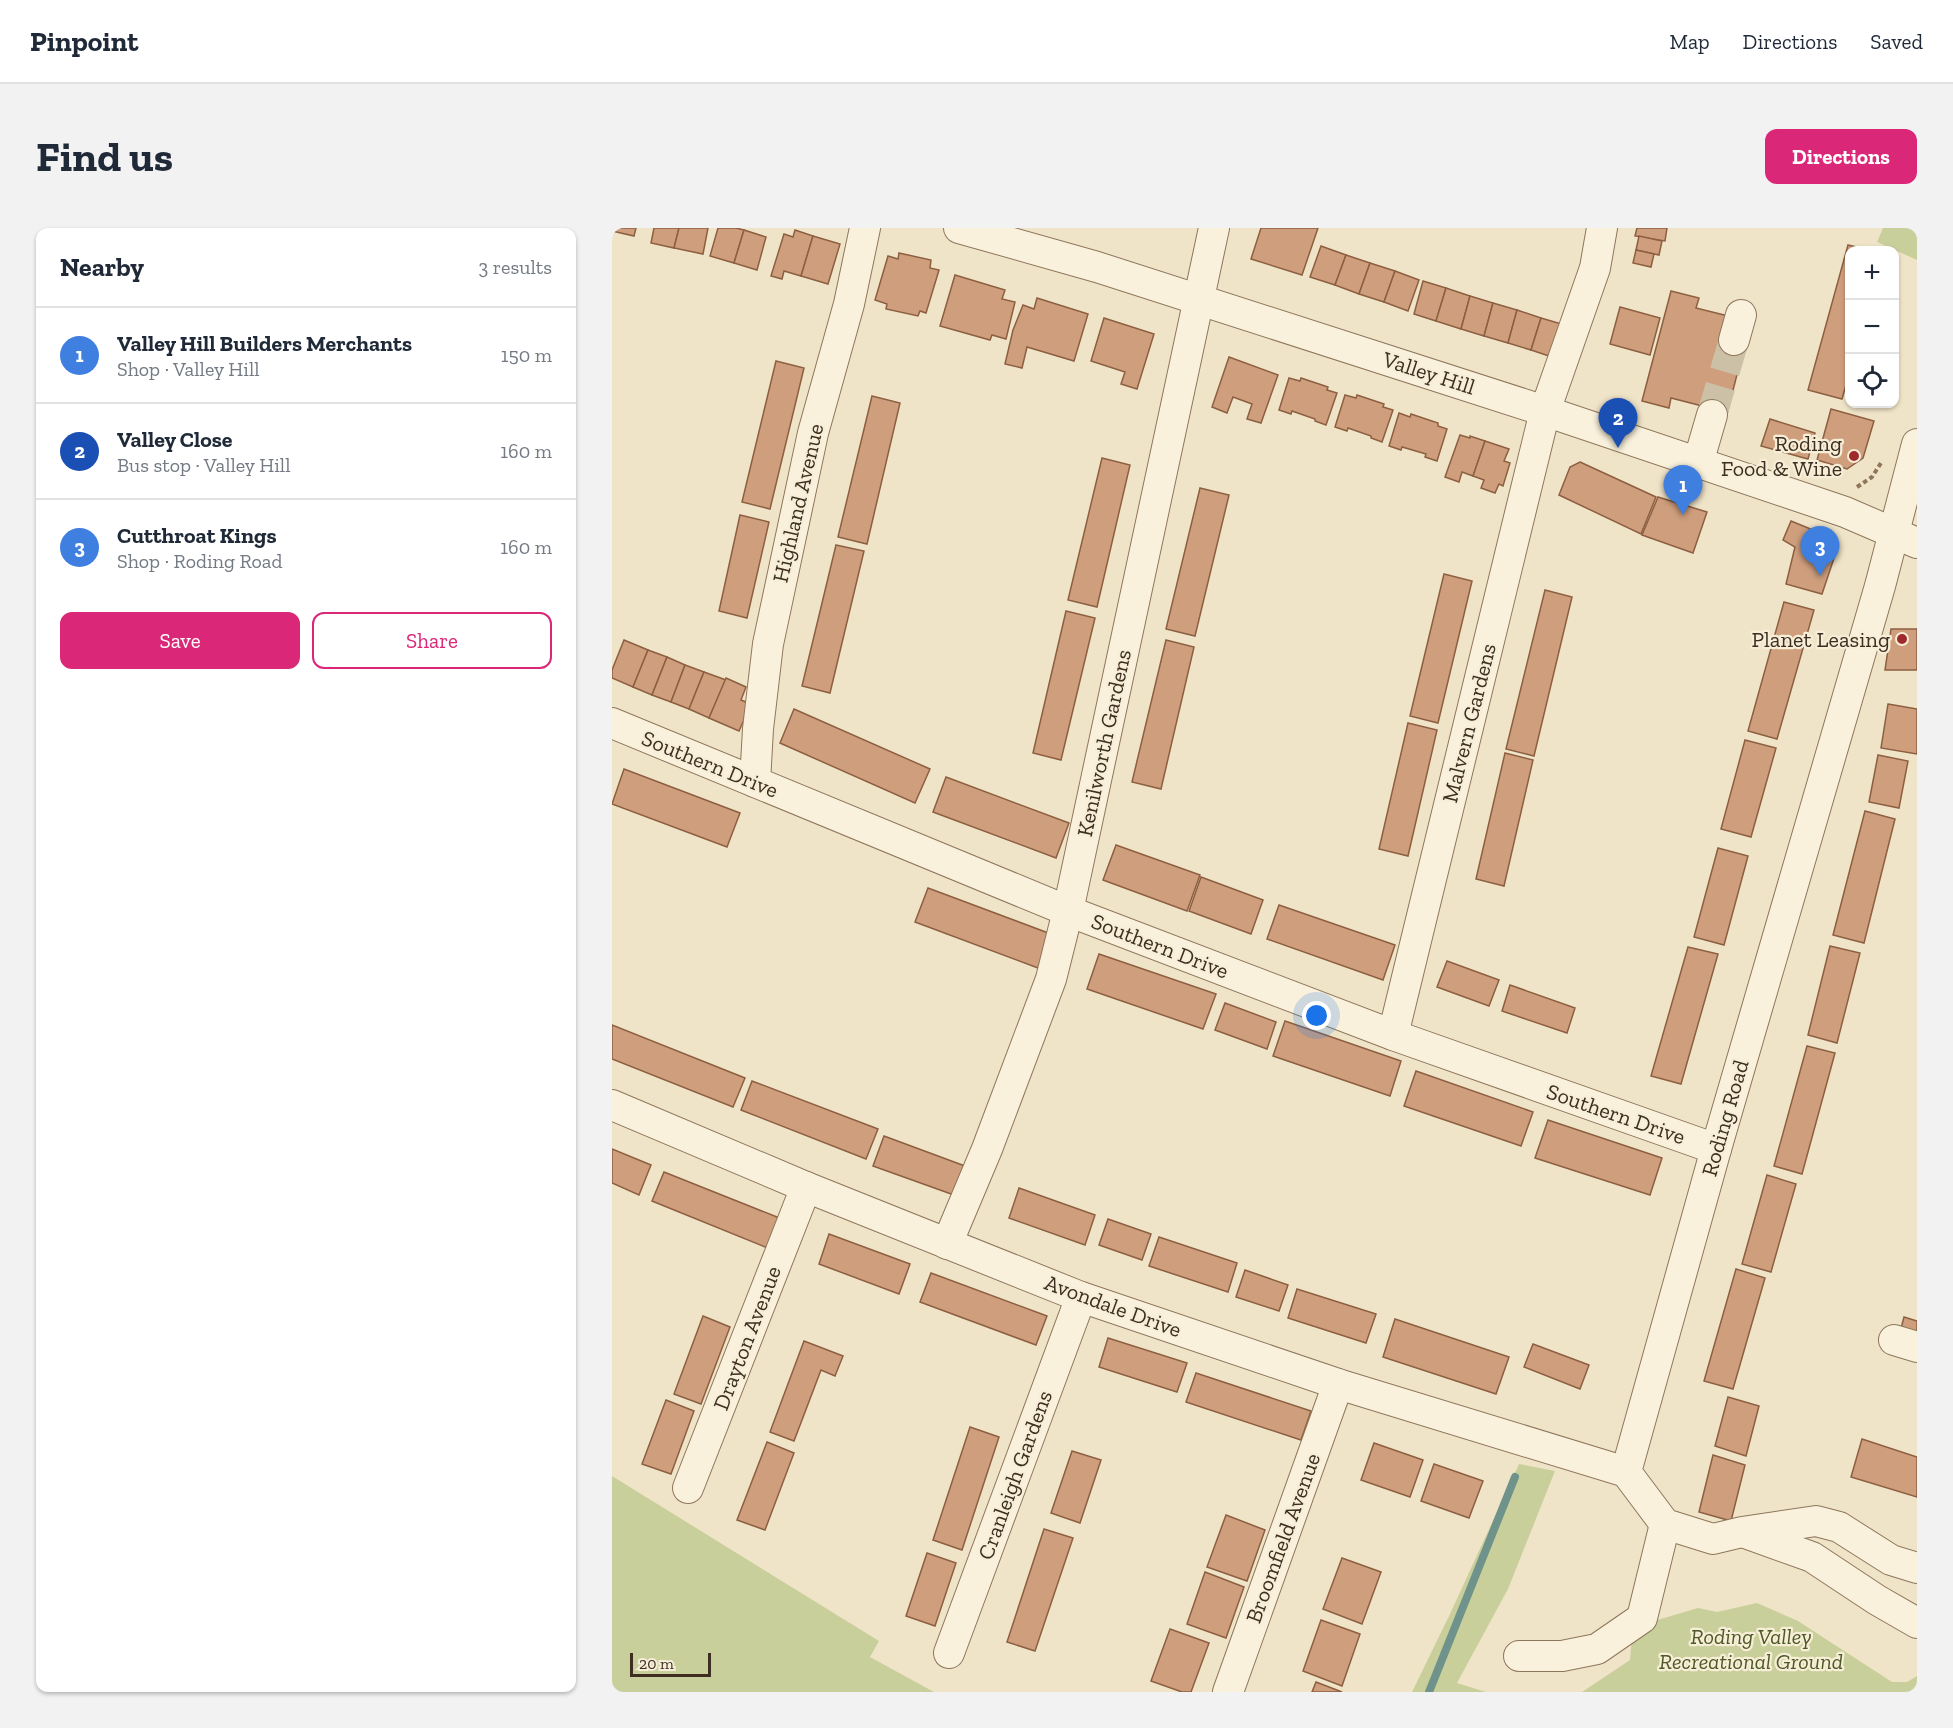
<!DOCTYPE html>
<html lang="en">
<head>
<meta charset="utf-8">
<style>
	body { margin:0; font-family:"Zilla Slab",serif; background:#f2f2f3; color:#1f2937 }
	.controls { position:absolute; right:18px; top:18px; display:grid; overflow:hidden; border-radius:12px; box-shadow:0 2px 4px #0004 }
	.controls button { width:54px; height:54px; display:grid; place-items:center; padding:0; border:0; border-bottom:2px solid #e0e1e3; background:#fff; color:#1f2937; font:30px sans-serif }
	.scale { position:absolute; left:18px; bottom:15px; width:81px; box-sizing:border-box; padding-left:6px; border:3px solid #3d2e20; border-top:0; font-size:16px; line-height:21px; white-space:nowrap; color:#3d2e20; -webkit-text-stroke:4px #f7eed8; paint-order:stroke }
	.you { position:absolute; left:705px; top:788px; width:21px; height:21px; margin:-15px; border:4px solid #fff; border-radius:50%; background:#1a73e8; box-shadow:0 0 0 9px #1a73e833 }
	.badge { display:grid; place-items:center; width:39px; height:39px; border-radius:50%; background:#db2777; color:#fff; font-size:20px; font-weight:700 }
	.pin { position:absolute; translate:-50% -50px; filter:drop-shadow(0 2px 3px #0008) }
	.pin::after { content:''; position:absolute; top:32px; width:21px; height:18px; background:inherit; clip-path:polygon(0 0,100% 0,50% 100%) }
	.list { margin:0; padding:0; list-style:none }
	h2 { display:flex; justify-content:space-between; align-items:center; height:78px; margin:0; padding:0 24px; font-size:26px }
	h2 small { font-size:20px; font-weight:400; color:#747a83 }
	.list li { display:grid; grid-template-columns:39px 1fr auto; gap:18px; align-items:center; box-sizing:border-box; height:96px; padding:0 24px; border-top:2px solid #e0e1e3 }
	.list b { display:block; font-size:22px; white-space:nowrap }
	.list p { margin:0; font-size:20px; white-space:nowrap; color:#747a83 }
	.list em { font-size:20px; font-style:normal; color:#747a83 }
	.actions { display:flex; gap:12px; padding:18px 24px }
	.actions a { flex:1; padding:14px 0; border:2px solid #db2777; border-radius:12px; text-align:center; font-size:21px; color:#db2777 }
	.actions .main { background:#db2777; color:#fff }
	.icon { flex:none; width:33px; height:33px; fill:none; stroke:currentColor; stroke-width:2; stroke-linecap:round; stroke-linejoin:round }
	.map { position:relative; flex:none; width:1305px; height:1464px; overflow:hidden; border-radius:12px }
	header { display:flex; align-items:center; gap:36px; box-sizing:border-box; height:84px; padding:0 30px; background:#fff; border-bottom:2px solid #e0e1e3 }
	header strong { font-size:28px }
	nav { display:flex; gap:33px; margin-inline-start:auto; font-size:21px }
	.intro { display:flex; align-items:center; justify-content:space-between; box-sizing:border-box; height:144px; padding:0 36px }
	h1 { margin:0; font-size:42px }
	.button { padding:15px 27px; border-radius:12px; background:#db2777; color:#fff; font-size:21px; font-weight:700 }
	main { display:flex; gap:36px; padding:0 36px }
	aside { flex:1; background:#fff; border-radius:12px; box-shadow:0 2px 4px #0004 }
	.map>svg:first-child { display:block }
</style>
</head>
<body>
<header>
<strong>Pinpoint</strong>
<nav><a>Map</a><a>Directions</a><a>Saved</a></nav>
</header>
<div class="intro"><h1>Find us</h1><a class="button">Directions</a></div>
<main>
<aside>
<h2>Nearby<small>3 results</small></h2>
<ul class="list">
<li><span class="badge" style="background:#3f7fe0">1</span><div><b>Valley Hill Builders Merchants</b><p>Shop · Valley Hill</p></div><em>150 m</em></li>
<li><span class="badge" style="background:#1a4fb4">2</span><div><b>Valley Close</b><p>Bus stop · Valley Hill</p></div><em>160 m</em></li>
<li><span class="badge" style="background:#3f7fe0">3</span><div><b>Cutthroat Kings</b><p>Shop · Roding Road</p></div><em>160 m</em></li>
</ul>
<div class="actions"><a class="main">Save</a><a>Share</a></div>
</aside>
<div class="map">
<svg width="1305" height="1464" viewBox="0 0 1305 1464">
	<rect width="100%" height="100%" fill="#f0e4c8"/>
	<g fill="#c9cf9b">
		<path d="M1271,0H1305V32L1265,14Z"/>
		<path d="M907,1236L943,1243L896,1361L845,1455L874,1464H800L838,1386Z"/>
		<path d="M0,1248L267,1413L258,1429L322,1464H0Z"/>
		<path d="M1145,1375L1186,1393L1280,1454H1295L1305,1448V1464H970L1018,1432L1020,1408L1042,1393L1086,1380L1105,1384Z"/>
	</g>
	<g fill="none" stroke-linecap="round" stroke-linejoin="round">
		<path stroke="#6f938a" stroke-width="8" d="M817,1464L903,1249"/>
	</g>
	<g fill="#cf9f7d" stroke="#8d5f41" stroke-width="1.5">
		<path d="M1,0H24L22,8L0,3Z"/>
		<path d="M42,0H67L62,20L39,15Z"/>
		<path d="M67,0H96L91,26L62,20Z"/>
		<path d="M106,0H124L132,2L122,35L98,28Z"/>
		<path d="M649,0H706L690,47L639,31Z"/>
		<path d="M1025,0H1055L1053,13L1023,8Z"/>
		<path d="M132,2L154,9L145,42L122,35Z"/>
		<path d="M183,2L201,8L189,48L172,43L170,51L159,48L172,6L181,9Z"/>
		<path d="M201,8L228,16L216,56L189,48Z"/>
		<path d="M1027,8L1050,13L1047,27L1024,22Z"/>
		<path d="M1236,17L1258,22H1238V143L1230,171L1196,162Z"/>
		<path d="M709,18L734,27L723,57L698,49Z"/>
		<path d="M1024,22L1042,26L1039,39L1021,35Z"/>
		<path d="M287,25L319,32L318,40L327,42L314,85L308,83L306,88L274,81L275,76L263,72L276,28L286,31Z"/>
		<path d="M734,27L758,35L747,66L723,57Z"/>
		<path d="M758,35L783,43L772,74L747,66Z"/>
		<path d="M783,43L807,52L796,83L772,74Z"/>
		<path d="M343,47L393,62L390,71L403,74L394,111L380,107L378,112L328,98Z"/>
		<path d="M811,53L834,60L824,93L802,86Z"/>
		<path d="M834,60L858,68L849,101L824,93Z"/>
		<path d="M1059,63L1087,70L1084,80L1124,90L1133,115L1114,190L1094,179L1059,170L1057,180L1030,173Z"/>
		<path d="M858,68L881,75L872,108L849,101Z"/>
		<path d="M425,70L476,86L462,133L415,119L410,140L393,136L401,102L411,77L422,81Z"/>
		<path d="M881,75L905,82L896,115L872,108Z"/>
		<path d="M1008,79L1048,90L1038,127L998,116Z"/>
		<path d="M905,82L929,90L919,122L896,115Z"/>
		<path d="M492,90L542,106L525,161L509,156L513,144L479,133Z"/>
		<path d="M929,90L953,97L943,130L919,122Z"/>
		<path d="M617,129L666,147L649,195L635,191L640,176L621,169L615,185L600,179Z"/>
		<path d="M164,133L192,140L158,281L130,274Z"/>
		<path d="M677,150L688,153L689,150L716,159L715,162L725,165L714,197L703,193V191L680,183L679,186L667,182Z"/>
		<path d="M733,167L744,170L745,167L772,176L771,179L781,182L770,214L759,210V208L736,200L735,203L723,199Z"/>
		<path d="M260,168L288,175L255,316L226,309Z"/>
		<path d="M1219,181L1262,193L1251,230L1235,241L1205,232Z"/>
		<path d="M787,185L798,189L799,186L826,195V198L835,201L825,233L813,229L814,226L790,219L789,222L777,218Z"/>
		<path d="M1158,191L1203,205L1196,231L1149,218Z"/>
		<path d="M848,207L858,210V208L873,213L861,248L850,244L847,254L833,249Z"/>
		<path d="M873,213L897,221L892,233L898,235L891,258L887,256L883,265L869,260L872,252L861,248Z"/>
		<path d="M490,230L518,237L485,379L456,372Z"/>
		<path d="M968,234L1044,269L1029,306L947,267L958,239Z"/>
		<path d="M588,260L617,267L583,408L554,401Z"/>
		<path d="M1046,269L1095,284L1081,325L1030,307Z"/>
		<path d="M128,287L157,294L135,390L107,383Z"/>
		<path d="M1179,293L1216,308L1224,324L1210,366L1174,356L1183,319L1171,312Z"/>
		<path d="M224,317L252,323L218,465L190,458Z"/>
		<path d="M832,346L860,353L826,495L798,488Z"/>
		<path d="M933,362L960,369L922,528L894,521Z"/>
		<path d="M1172,374L1202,382L1165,511L1136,503Z"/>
		<path d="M454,383L483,390L449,532L421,525Z"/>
		<path d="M1279,401H1305V442H1273Z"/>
		<path d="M12,412L36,422L21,459L0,450V442Z"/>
		<path d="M554,412L582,419L549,561L520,554Z"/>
		<path d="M36,422L55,429L40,467L21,459Z"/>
		<path d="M55,429L73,437L59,474L40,467Z"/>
		<path d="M73,437L92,444L77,481L59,474Z"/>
		<path d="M92,444L114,452L97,490L77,481Z"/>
		<path d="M114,450L134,459L129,472L139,476L127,503L97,490Z"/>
		<path d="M1276,476L1305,481V526L1269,520Z"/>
		<path d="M182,481L318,541L303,575L168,515Z"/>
		<path d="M796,495L825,502L796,628L767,621Z"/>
		<path d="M1133,512L1164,520L1139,609L1109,601Z"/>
		<path d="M893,525L921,532L892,658L864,651Z"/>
		<path d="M1266,527L1296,533L1287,580L1257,574Z"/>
		<path d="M12,541L128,585L115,619L0,576Z"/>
		<path d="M334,549L457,595L444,630L321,584Z"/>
		<path d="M1253,583L1283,591L1252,715L1221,707Z"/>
		<path d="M504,617L588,647L575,683L491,652Z"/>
		<path d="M1106,620L1136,628L1112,717L1082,709Z"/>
		<path d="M589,649L651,672L639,706L577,683Z"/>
		<path d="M316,660L439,706L426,740L303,694Z"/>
		<path d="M667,677L783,717L771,752L655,711Z"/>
		<path d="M1218,718L1248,725L1225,815L1196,807Z"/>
		<path d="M1076,719L1106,726L1069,856L1039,848Z"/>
		<path d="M487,726L604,766L591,801L475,761Z"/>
		<path d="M835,733L887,752L877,778L825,759Z"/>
		<path d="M898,757L963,780L955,805L890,783Z"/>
		<path d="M613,775L664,794L655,821L603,802Z"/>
		<path d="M673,793L789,833L778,868L661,828Z"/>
		<path d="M0,797L133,850L121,879L0,831Z"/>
		<path d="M1195,818L1223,825L1190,946L1162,938Z"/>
		<path d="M804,843L921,884L909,918L792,878Z"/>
		<path d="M140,853L266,901L254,931L129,882Z"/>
		<path d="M936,892L1050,930L1038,967L923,930Z"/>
		<path d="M272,908L353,938L342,967L261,938Z"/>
		<path d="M0,921L39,937L27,967L0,955Z"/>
		<path d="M52,944L170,991L158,1021L40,973Z"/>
		<path d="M1155,947L1184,956L1159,1044L1130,1036Z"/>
		<path d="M407,960L483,987L473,1017L397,990Z"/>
		<path d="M496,991L539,1006L530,1032L487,1017Z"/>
		<path d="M217,1006L298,1036L287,1066L207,1036Z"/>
		<path d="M547,1009L625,1035L616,1064L537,1038Z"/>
		<path d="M1124,1041L1153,1050L1121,1161L1092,1153Z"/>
		<path d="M633,1042L676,1057L667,1083L624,1069Z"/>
		<path d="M319,1045L435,1088L424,1117L308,1074Z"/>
		<path d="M685,1061L764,1086L754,1115L676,1090Z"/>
		<path d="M91,1088L118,1099L89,1176L62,1166Z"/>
		<path d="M1292,1089L1305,1093V1113L1287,1108Z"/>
		<path d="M783,1091L897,1129L884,1166L771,1129Z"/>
		<path d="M496,1110L575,1135L565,1164L487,1139Z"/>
		<path d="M192,1113L231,1128L223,1148L209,1142L182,1213L158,1204Z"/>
		<path d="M921,1116L977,1137L968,1161L912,1139Z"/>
		<path d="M584,1145L699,1183L689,1212L574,1174Z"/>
		<path d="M1116,1169L1147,1178L1134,1228L1103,1218Z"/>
		<path d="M54,1172L82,1183L59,1246L30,1236Z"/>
		<path d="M358,1199L387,1209L350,1322L321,1312Z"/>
		<path d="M1250,1211L1305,1229V1269L1239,1249Z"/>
		<path d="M155,1214L182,1225L153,1302L125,1292Z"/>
		<path d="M762,1215L811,1232L798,1269L749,1252Z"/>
		<path d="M460,1223L489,1232L468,1295L439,1285Z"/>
		<path d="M1101,1227L1133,1237L1119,1293L1087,1284Z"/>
		<path d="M822,1236L871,1253L857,1290L809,1273Z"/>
		<path d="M614,1287L653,1302L635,1353L595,1339Z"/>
		<path d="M432,1301L461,1310L423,1423L395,1414Z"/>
		<path d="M315,1325L344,1335L323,1398L294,1388Z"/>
		<path d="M730,1330L769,1344L750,1396L711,1381Z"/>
		<path d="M593,1344L632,1359L614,1410L575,1396Z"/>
		<path d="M709,1392L748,1406L730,1458L691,1443Z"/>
		<path d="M558,1401L597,1415L579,1464H570L539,1453Z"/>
		<path d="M704,1454L730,1464H700Z"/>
	</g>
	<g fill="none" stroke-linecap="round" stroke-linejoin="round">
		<path stroke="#ccc0a6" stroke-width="30" stroke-dasharray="30 15" stroke-linecap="butt" d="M1100,187L1122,112"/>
		<defs>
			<g id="minor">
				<path d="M347,0L485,39L933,183L1233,284L1305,315"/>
				<path d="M1122,112L1129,87"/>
				<path d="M1305,216L1268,358L1104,921L1014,1244L1053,1296L1101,1311L1130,1304L1204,1293L1227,1299L1279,1332L1305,1340"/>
				<path d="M1086,235L1100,187"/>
				<path d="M0,495L456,683L781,807L1104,921"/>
				<path d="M143,554L146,501L156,416L201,205L237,76L253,0"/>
				<path d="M781,807L933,183L983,40L990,0"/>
				<path d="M0,877L194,959L469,1069L726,1156L1014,1244"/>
				<path d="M335,1016L375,921L439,751L456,683L602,0"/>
				<path d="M1282,1112L1305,1119"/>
				<path d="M76,1260L194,959"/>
				<path d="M1133,1305L1200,1329L1265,1372L1305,1395"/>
				<path d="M337,1425L469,1069"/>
				<path d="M907,1428H950L985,1421L1030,1390L1053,1296"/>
				<path d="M616,1464L726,1156"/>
			</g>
		</defs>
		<use href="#minor" stroke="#8d765c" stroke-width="32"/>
		<path stroke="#8d765c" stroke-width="4" stroke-dasharray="4.5 3" stroke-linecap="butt" d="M1245,259L1260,249L1269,235"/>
		<use href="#minor" stroke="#faf1dc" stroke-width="30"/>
	</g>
	<g fill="#9e2a2b" stroke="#f7eed8" stroke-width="2">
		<circle cx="1242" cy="228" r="6"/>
		<circle cx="1290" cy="411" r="6"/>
	</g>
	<g text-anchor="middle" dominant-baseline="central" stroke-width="4.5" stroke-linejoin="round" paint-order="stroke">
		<g font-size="22" fill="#3d2e20" stroke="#f7eed8">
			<text transform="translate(817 145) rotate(18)">Valley Hill</text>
			<text transform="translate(186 275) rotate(-77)">Highland Avenue</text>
			<text transform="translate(857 495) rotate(-76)">Malvern Gardens</text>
			<text transform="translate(492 515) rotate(-78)">Kenilworth Gardens</text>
			<text transform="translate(98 536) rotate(22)">Southern Drive</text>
			<text transform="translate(548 718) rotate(21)">Southern Drive</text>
			<text transform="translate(1004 886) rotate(19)">Southern Drive</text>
			<text transform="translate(1113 890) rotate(-74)">Roding Road</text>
			<text transform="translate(501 1078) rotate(20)">Avondale Drive</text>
			<text transform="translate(135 1110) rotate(-69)">Drayton Avenue</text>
			<text transform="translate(403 1247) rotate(-70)">Cranleigh Gardens</text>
			<text transform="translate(671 1310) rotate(-70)">Broomfield Avenue</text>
		</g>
		<g font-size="22" fill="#3d2e20" stroke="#f7eed8" text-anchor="end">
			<text x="1230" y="215">Roding<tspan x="1230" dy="25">Food &amp; Wine</tspan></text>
			<text x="1278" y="411">Planet Leasing</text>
		</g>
		<g font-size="22" font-style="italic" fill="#4d5a26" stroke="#f7eed8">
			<text x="1139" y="1408">Roding Valley<tspan x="1139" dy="25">Recreational Ground</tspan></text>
		</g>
	</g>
</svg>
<div class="controls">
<button>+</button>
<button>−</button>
<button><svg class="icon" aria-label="locate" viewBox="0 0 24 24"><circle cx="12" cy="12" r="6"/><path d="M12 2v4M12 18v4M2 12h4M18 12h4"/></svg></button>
</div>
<div class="scale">20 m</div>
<div class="you"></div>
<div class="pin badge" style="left:1071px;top:287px;background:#3f7fe0">1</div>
<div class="pin badge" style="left:1006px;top:220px;background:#1a4fb4">2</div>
<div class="pin badge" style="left:1208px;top:348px;background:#3f7fe0">3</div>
</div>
</main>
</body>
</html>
